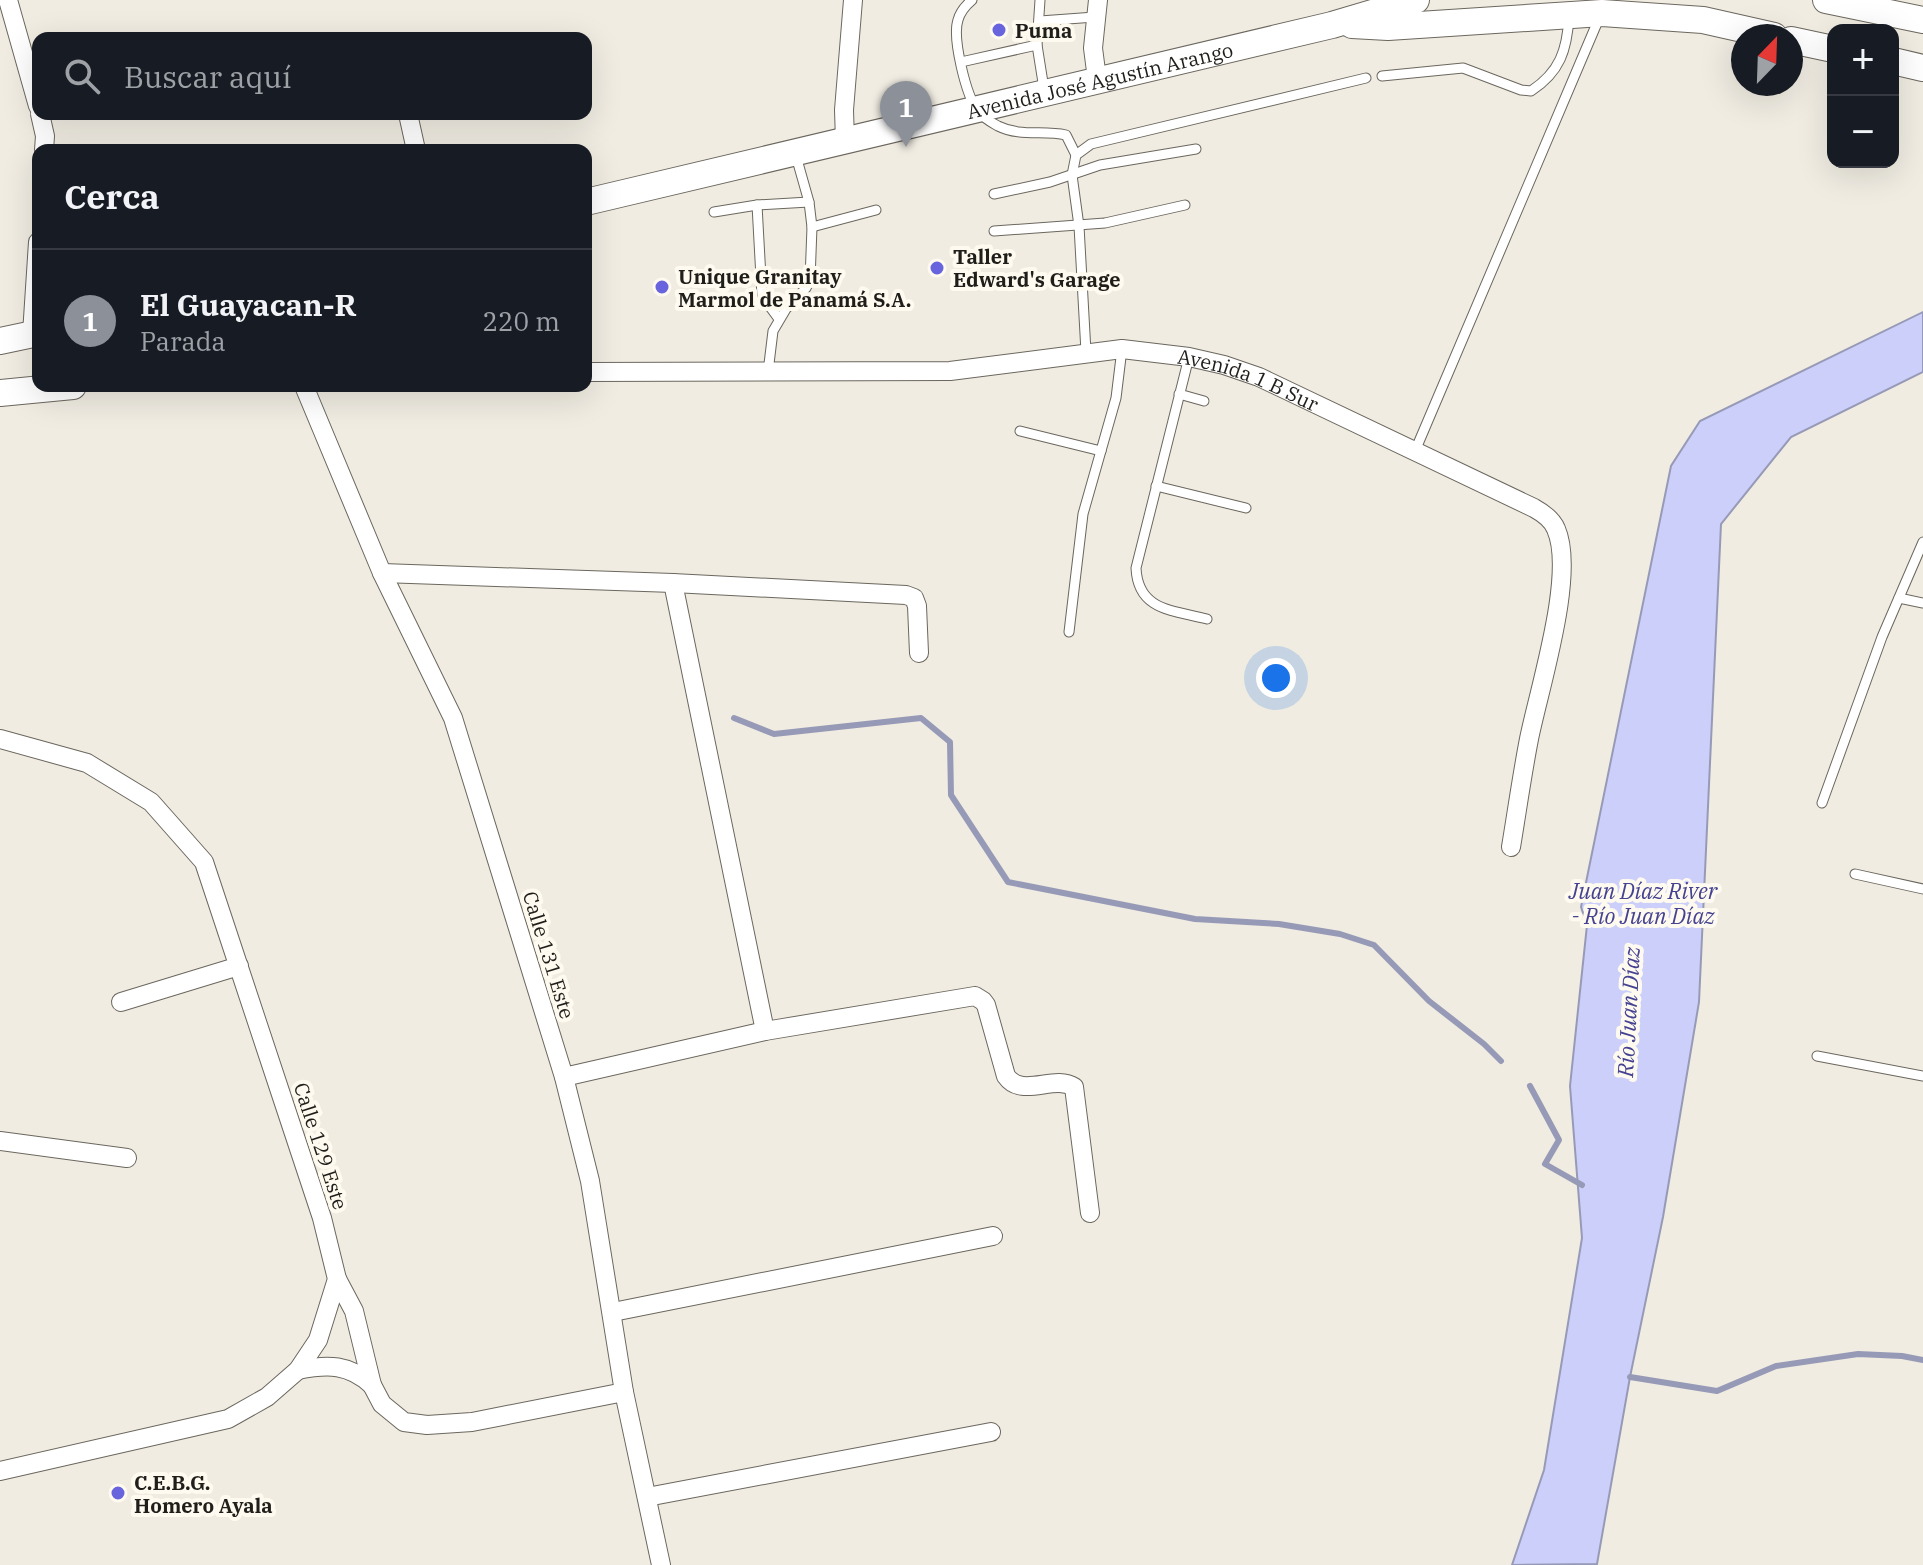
<!DOCTYPE html>
<html lang="es">
<head>
<meta charset="utf-8">
<style>
	body { margin:0; font-family:"IBM Plex Serif",serif; background:#242831; color:#f1f3f6 }
	.controls { position:absolute; right:24px; top:24px; display:grid; overflow:hidden; border-radius:16px; box-shadow:0 8px 32px #0002 }
	.controls button { width:72px; height:72px; display:grid; place-items:center; padding:0; border:0; border-bottom:2px solid #363941; background:#171b24; color:#f1f3f6; font:40px sans-serif }
	.compass { position:absolute; left:1731px; top:24px; width:72px; height:72px; border-radius:50%; background:#171b24; box-shadow:0 8px 32px #0002; rotate:23deg }
	.you { position:absolute; left:1276px; top:678px; width:28px; height:28px; margin:-20px; border:6px solid #fff; border-radius:50%; background:#1a73e8; box-shadow:0 0 0 12px #1a73e833 }
	.badge { display:grid; place-items:center; width:52px; height:52px; border-radius:50%; background:#8c9099; color:#fff; font-size:26px; font-weight:700 }
	.pin { position:absolute; translate:-50% -66px; filter:drop-shadow(0 2px 4px #0008) }
	.pin::after { content:''; position:absolute; top:42px; width:28px; height:24px; background:inherit; clip-path:polygon(0 0,100% 0,50% 100%) }
	.list { margin:0; padding:0; list-style:none }
	h2 { display:flex; justify-content:space-between; align-items:center; height:104px; margin:0; padding:0 32px; font-size:34px }
	h2 small { font-size:26px; font-weight:400; color:#9ea1a6 }
	.list li { display:grid; grid-template-columns:52px 1fr auto; gap:24px; align-items:center; box-sizing:border-box; height:144px; padding:0 32px; border-top:2px solid #363941 }
	.list b { display:block; font-size:30px; white-space:nowrap }
	.list p { margin:0; font-size:26px; white-space:nowrap; color:#9ea1a6 }
	.list em { font-size:26px; font-style:normal; color:#9ea1a6 }
	.icon { flex:none; width:44px; height:44px; fill:none; stroke:currentColor; stroke-width:2; stroke-linecap:round; stroke-linejoin:round }
	.map { position:relative; flex:none; width:1923px; height:1565px; overflow:hidden }
	.search { position:absolute; background:#171b24; box-shadow:0 8px 32px #0002; left:32px; top:32px; width:560px; height:88px; display:flex; align-items:center; gap:20px; box-sizing:border-box; padding:0 28px; border-radius:16px; color:#9ea1a6; font-size:30px }
	.panel { position:absolute; background:#171b24; box-shadow:0 8px 32px #0002; left:32px; top:144px; width:560px; height:248px; border-radius:16px }
	.map>svg:first-child { display:block }
</style>
</head>
<body>
<div class="map">
<svg width="1923" height="1565" viewBox="0 0 1923 1565">
	<rect width="100%" height="100%" fill="#f0ece2"/>
	<path fill="#cbcff9" stroke="#979ab6" stroke-width="2" d="M1923,312V372L1791,437L1721,524L1699,1002L1663,1217L1630,1377L1597,1564L1512,1565L1544,1470L1582,1238L1570,1086L1587,925L1581,907L1671,466L1700,421Z"/>
	<g fill="none" stroke-linecap="round" stroke-linejoin="round">
		<g stroke="#979ab6" stroke-width="6">
			<path d="M734,718L774,734L921,718L950,742L951,795L1008,882L1195,919L1279,924L1340,934L1374,945L1429,1001L1484,1044L1501,1061"/>
			<path d="M1530,1086L1559,1140L1545,1164L1582,1185"/>
			<path d="M1630,1377L1717,1391L1776,1366L1858,1354L1902,1356L1923,1360"/>
		</g>
		<defs>
			<g id="lane">
				<path d="M972,0C965,6 960,12 958,20C952,38 966,96 978,111C983,118 991,122 998,126C1020,137 1043,130 1066,135L1076,155"/>
				<path d="M1040,0L1037,45L1044,89"/>
				<path d="M1040,21L1095,17"/>
				<path d="M961,62L1037,45"/>
				<path d="M1382,76L1463,68L1521,90L1531,91C1560,72 1567,50 1569,17"/>
				<path d="M994,194L1050,182L1100,165L1196,149"/>
				<path d="M757,205L762,296L779,319"/>
				<path d="M714,212L757,205L809,202"/>
				<path d="M812,227L876,210"/>
				<path d="M994,231L1105,223L1185,205"/>
				<path d="M1086,352L1079,226L1072,175L1076,155L1091,144L1366,78"/>
				<path d="M1189,357L1136,568C1138,611 1173,610 1207,619"/>
				<path d="M768,372L773,331L786,309L806,288L810,280L812,227L809,202L796,156"/>
				<path d="M1179,394L1204,401"/>
				<path d="M1020,431L1101,451"/>
				<path d="M1415,451L1600,16"/>
				<path d="M1156,486L1246,508"/>
				<path d="M1899,598L1923,603"/>
				<path d="M1069,632L1083,514L1116,398L1122,349"/>
				<path d="M1822,803L1882,637L1923,542"/>
				<path d="M1855,874L1923,889"/>
				<path d="M1817,1056L1923,1076"/>
			</g>
			<g id="street">
				<path d="M8,0L38,106"/>
				<path d="M1097,79L1093,48L1098,0"/>
				<path d="M40,114L45,136L44,150"/>
				<path d="M408,114L416,150"/>
				<path d="M845,141L844,110L853,0"/>
				<path d="M32,334L38,242"/>
				<path id="s1" d="M586,372L950,371L1122,349L1189,357L1224,365L1259,377L1534,508C1543,513 1552,519 1556,529C1576,574 1539,689 1529,739C1522,775 1517,811 1511,847"/>
				<path d="M304,386L382,573L453,718L564,1077L590,1181L624,1392L661,1565"/>
				<path d="M382,573L673,583L906,595L914,598L917,606L919,653"/>
				<path d="M673,583L765,1031"/>
				<path d="M0,739L87,763L151,802L204,862L322,1218L337,1279L318,1340L298,1370L267,1397L228,1419L0,1471"/>
				<path d="M121,1002L239,966"/>
				<path d="M564,1077L765,1031L975,996L983,1001L986,1005L1006,1076C1022,1099 1054,1074 1074,1087L1090,1213"/>
				<path d="M0,1141L127,1158"/>
				<path d="M337,1279L354,1311L372,1385L382,1404L404,1422L427,1425L472,1422L624,1392"/>
				<path d="M613,1312L993,1236"/>
				<path d="M298,1370C328,1364 349,1364 372,1385"/>
				<path d="M647,1497L991,1432"/>
			</g>
			<g id="secondary">
				<path d="M1826,0L1923,20"/>
				<path d="M1352,25L1388,27L1602,13L1703,20L1774,36"/>
				<path d="M1791,40L1833,49"/>
				<path d="M1893,61L1923,68"/>
				<path id="s2" d="M586,202L1332,25L1416,0"/>
				<path d="M0,341L38,333"/>
				<path d="M0,393L73,386"/>
			</g>
		</defs>
		<use href="#lane" stroke="#6b675e" stroke-width="11"/>
		<use href="#street" stroke="#6b675e" stroke-width="20"/>
		<use href="#secondary" stroke="#6b675e" stroke-width="28"/>
		<use href="#lane" stroke="#fff" stroke-width="9"/>
		<use href="#street" stroke="#fff" stroke-width="18"/>
		<use href="#secondary" stroke="#fff" stroke-width="26"/>
	</g>
	<g fill="#6864dd" stroke="#fefaef" stroke-width="3">
		<circle cx="999" cy="30" r="8"/>
		<circle cx="937" cy="268" r="8"/>
		<circle cx="662" cy="287" r="8"/>
		<circle cx="118" cy="1493" r="8"/>
	</g>
	<g text-anchor="middle" dominant-baseline="central" stroke-width="8" stroke-linejoin="round" paint-order="stroke">
		<g font-size="20" font-weight="bold" fill="#1f1e1a" stroke="#fefaef" text-anchor="start">
			<text x="1015" y="30">Puma</text>
			<text x="953" y="256">Taller<tspan x="953" dy="23">Edward's Garage</tspan></text>
			<text x="678" y="276">Unique Granitay<tspan x="678" dy="23">Marmol de Panamá S.A.</tspan></text>
			<text x="134" y="1482">C.E.B.G.<tspan x="134" dy="23">Homero Ayala</tspan></text>
		</g>
		<g font-size="20" fill="#1f1e1a" stroke="#fefaef">
			<text stroke="none"><textPath href="#s2" startOffset="528">Avenida José Agustín Arango</textPath></text>
			<text stroke="none"><textPath href="#s1" startOffset="668">Avenida 1 B Sur</textPath></text>
			<text transform="translate(549 955) rotate(73)">Calle 131 Este</text>
			<text transform="translate(321 1146) rotate(72)">Calle 129 Este</text>
		</g>
		<g font-size="22" font-style="italic" fill="#444291" stroke="#fefaef">
			<text x="1643" y="890">Juan Díaz River<tspan x="1643" dy="25">- Río Juan Díaz</tspan></text>
			<text transform="translate(1628 1012) rotate(-87)">Río Juan Díaz</text>
		</g>
	</g>
</svg>
<div class="controls">
<button>+</button>
<button>−</button>
</div>
<svg class="compass" viewBox="-18 -18 36 36"><path d="M0-13l5 13h-10z" fill="#e53935"/><path d="M0 13l5-13h-10z" fill="#9ea1a6"/></svg>
<div class="you"></div>
<div class="pin badge" style="left:906px;top:147px">1</div>
<div class="search"><svg class="icon" aria-label="search" viewBox="0 0 24 24"><circle cx="10" cy="10" r="6"/><path d="M15 15l6 6"/></svg>Buscar aquí</div>
<section class="panel">
<h2>Cerca<small></small></h2>
<ul class="list">
<li><span class="badge">1</span><div><b>El Guayacan-R</b><p>Parada</p></div><em>220 m</em></li>
</ul>
</section>
</div>
</body>
</html>
